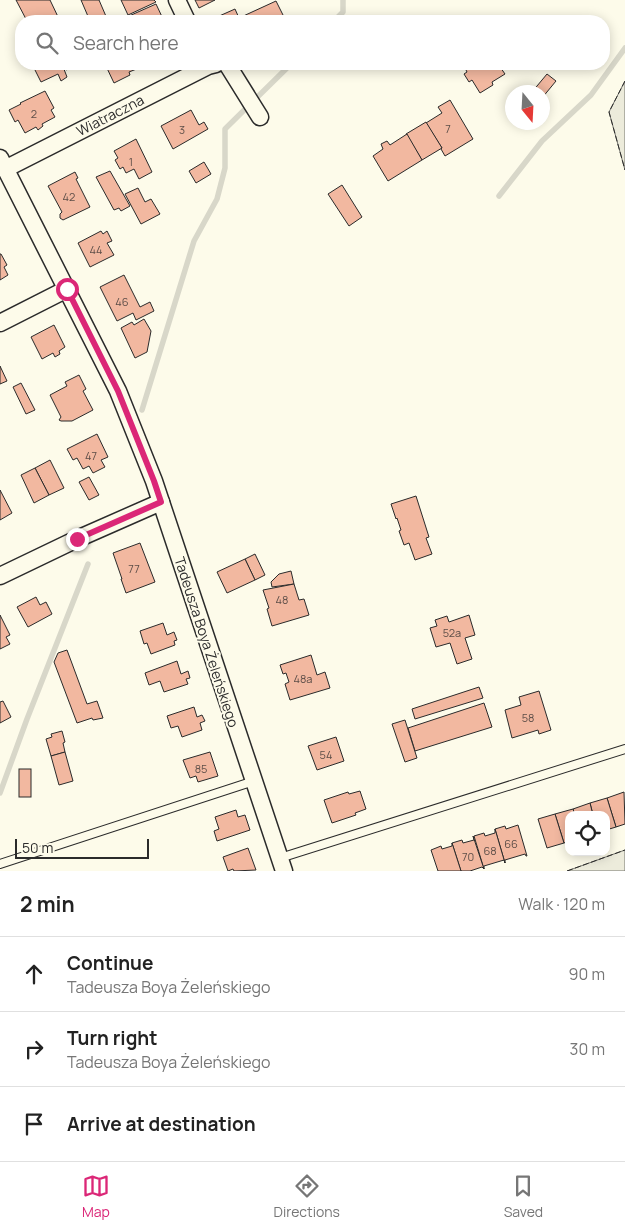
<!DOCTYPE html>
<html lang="en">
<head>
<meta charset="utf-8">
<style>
	body { margin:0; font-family:Manrope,sans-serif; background:#f6f6f6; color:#222 }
	.controls { position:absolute; right:15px; bottom:15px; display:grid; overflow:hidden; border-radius:10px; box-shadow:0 2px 12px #0003 }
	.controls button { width:45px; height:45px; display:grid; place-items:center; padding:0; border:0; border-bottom:1px solid #e0e0e0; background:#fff; color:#222; font:25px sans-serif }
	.compass { position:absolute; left:505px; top:85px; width:45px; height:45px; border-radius:50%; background:#fff; box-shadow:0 2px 12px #0003; rotate:162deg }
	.scale { position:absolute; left:15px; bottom:12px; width:134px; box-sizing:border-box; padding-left:5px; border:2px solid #2b2b2b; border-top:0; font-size:14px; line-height:18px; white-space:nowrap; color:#2b2b2b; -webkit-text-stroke:4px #fdfbea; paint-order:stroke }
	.stop { position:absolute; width:15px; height:15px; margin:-11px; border:4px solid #db2777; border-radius:50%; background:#fff }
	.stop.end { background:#db2777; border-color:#fff; box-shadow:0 1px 5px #0008 }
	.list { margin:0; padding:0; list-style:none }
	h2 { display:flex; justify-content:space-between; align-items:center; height:65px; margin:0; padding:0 20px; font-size:21px }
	h2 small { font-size:16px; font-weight:400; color:#767676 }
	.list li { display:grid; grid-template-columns:32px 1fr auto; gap:15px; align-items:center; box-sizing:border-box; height:75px; padding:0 20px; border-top:1px solid #e0e0e0 }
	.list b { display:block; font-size:19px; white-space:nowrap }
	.list p { margin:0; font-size:16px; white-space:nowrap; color:#767676 }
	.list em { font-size:16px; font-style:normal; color:#767676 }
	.icon { flex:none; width:28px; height:28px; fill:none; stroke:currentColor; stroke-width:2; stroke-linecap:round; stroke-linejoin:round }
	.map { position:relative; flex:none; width:625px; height:871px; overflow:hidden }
	.search { position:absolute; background:#fff; box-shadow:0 2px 12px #0003; left:15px; right:15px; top:15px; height:55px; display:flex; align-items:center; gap:12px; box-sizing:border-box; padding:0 18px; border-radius:20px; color:#767676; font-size:19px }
	.sheet { height:290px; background:#fff }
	nav { display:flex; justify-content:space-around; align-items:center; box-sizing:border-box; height:70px; border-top:1px solid #e0e0e0; background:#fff; font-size:14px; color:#767676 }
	nav a { display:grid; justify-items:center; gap:2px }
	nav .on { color:#db2777 }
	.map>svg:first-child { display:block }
</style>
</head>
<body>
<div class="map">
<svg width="625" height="871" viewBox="0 0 625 871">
	<rect width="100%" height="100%" fill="#fdfbea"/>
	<g fill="#ecebdb" stroke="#74746e">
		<path d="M625,81V170L609,112Z"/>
		<path d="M625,850V871H567Z"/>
	</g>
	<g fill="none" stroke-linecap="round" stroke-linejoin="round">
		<g stroke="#d8d7c9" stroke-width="5.5">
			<path d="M334,21L343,12V0"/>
			<path d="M499,196L542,141L591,95L625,48"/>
			<path d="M142,410L194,241L217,199L225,168V129L291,64"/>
			<path d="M0,793L27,719L88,564"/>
		</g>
	</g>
	<g fill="#f2b8a0" stroke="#2b2b2b">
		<path d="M16,0H50L60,21H27Z"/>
		<path d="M81,0H99L108,21H90Z"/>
		<path d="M121,0H154L156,2L128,15Z"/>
		<path d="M195,0H215L199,8Z"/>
		<path d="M276,1L286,21H208L235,9L239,18Z"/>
		<path d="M156,4L164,21H132L129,16Z"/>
		<path d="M43,64H62L67,77L61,81L58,74L41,82L34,68Z"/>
		<path d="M62,64H80L66,70Z"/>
		<path d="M105,64H149L129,72L130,75L114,83Z"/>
		<path d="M463,64H498L505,74L492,82L493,85L480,93L472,80L469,82L464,74L467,72Z"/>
		<path d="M547,74L556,81L542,98V92H532Z"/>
		<path d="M45,91L54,108L51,110L55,117L42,124L43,126L38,130L36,127L25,133L18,120L15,122L9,110L21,104L20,103Z"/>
		<path d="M450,100L473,139L445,156L441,149L442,148L426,123L442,113L438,107Z"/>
		<path d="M191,110L199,125L204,122L208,129L173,149L161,126Z"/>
		<path d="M426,122L442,148L422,160L406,134Z"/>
		<path d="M407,134L422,160L388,181L373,156L383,149L381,144L387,141L390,145Z"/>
		<path d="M136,139L152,172L139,179L134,169L126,173L123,167L120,169L115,160L118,158L114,151Z"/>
		<path d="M204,162L211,174L196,183L189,171Z"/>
		<path d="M110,171L130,206L121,211L119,208L114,210L96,177Z"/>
		<path d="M75,172L78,178L76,179L90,207L63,220L60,218V214L62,212L48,186Z"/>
		<path d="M342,185L362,217L349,226L328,194Z"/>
		<path d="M138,188L145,202L151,199L160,214L141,224L125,194Z"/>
		<path d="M101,231L103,234L107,231L112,241L107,243L114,255L90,267L78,243Z"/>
		<path d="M0,254H1L7,265L4,267L8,275L0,280Z"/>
		<path d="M124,275L140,307L150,302L154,311L136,320L133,313L117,321L100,287Z"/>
		<path d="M144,319L151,331L147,352L135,358L121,328L132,322L134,325Z"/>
		<path d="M54,325L65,347L59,351L60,354L55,357L53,353L42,359L31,337Z"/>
		<path d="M0,366L7,381L0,384Z"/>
		<path d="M79,375L86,389L83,391L93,410L72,421H61L59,420L61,417L50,395L67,386L65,382Z"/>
		<path d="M21,383L35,410L26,414L13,387Z"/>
		<path d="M97,434L108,457L101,460L105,467L93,473L89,466L83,469L77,458L73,460L67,449Z"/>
		<path d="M50,460L64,488L49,495L35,468Z"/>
		<path d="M35,468L49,495L34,503L21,475Z"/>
		<path d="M89,477L99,495L89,500L79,482Z"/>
		<path d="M0,490L12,513L0,520Z"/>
		<path d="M416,496L429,537L426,538L432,554L415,560L409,543L404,545L399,531L401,530L397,518L396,519L391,504Z"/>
		<path d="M140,543L155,582L126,593L121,579H122L113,553Z"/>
		<path d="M255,554L265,575L255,580L245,559Z"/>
		<path d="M245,559L255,580L227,593L217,572Z"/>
		<path d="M291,571L294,584L272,587L271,582L279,574Z"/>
		<path d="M294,584L299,600L304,599L309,615L272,626L267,609L269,608L263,590Z"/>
		<path d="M36,597L40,605L46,602L52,614L28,627L17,607Z"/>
		<path d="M0,615L10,635L6,637L10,644L0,649Z"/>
		<path d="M469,615L475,635L465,638L472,659L457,664L450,643L436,647L430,628L437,626L435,620L447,616L449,622Z"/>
		<path d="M163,623L167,635L174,632L177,640L174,641L175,645L151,654L147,643L144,644L140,631Z"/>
		<path d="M67,650L87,704L97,701L103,718L93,720L92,718L77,723L54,662L58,653Z"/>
		<path d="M311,655L317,675L325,672L330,688L290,700L285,684L289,682L286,673L283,674L280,665Z"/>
		<path d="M177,661L181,674L188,671L190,678L186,679L188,684L164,692L160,681L149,685L145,673Z"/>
		<path d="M479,687L483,698L415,719L412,709Z"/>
		<path d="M539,691L551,730L539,734L538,730L512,738L505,710L521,705L519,697Z"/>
		<path d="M3,701L11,717L0,723V702Z"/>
		<path d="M484,703L492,727L415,751L408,728Z"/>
		<path d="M194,707L197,717L202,715L205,721L200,723L202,730L182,737L178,726L171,728L167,716Z"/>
		<path d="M405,720L417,758L405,762L392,724Z"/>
		<path d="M62,731L65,742L63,743L65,752L51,756L46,739L52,737L51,734Z"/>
		<path d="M336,737L344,761L317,770L308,746Z"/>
		<path d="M65,752L73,781L59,785L51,756Z"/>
		<path d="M210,752L218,776L198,782L196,776L190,778L183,760Z"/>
		<rect x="19" y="769" width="12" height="28"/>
		<path d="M360,791L366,809L355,813L356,815L332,823L324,800L348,792L349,794Z"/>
		<path d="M624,792L625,824L616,827L607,798Z"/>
		<path d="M607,798L616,827L606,830V815H593L590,803Z"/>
		<path d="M590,803L593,815H575L573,809Z"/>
		<path d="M573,809L575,815H569V841L564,843L555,814Z"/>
		<path d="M236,810L238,817L245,815L250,830L217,841L214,831L219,829L215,817Z"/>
		<path d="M555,814L564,843L547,848L538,819Z"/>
		<path d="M518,825L527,856H526L525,854L505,860V863L495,829L505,826L506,829Z"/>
		<path d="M495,829L505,863L504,860L484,866V869L474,836L484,833L485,836L495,833Z"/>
		<path d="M473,836L484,869L482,867L470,871H461L452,843L462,840L463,843L474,840Z"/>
		<path d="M452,843L461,871H438L431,850L441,846L442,849L452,846Z"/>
		<path d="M248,848L256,870L234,871L233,869L228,871L223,857Z"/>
	</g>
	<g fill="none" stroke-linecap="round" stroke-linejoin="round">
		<defs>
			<g id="service">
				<path d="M280,858L625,749"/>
				<path d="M0,864L254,781"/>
			</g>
			<g id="minor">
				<path d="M177,0L187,21"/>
				<path d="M227,64L260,117"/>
				<path d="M0,158L118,391L154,481L284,871"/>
				<path d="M5,169L208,66L216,64"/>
				<path d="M0,323L67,289"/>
				<path d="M0,576L77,539L161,502"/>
			</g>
		</defs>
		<use href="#service" stroke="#2b2b2b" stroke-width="10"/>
		<use href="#minor" stroke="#2b2b2b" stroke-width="19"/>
		<use href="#service" stroke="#fdfbea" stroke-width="8"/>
		<use href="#minor" stroke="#fdfbea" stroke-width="16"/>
		<g stroke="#2b2b2b" stroke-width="1" stroke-dasharray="6 2.5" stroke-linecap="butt">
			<path d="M625,81L609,112L625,170"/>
			<path d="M567,871L625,850"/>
		</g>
	</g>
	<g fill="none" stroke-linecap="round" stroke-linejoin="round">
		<path stroke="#db2777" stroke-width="6" d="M67,289L118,391L154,481L161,502L77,539"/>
	</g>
	<g text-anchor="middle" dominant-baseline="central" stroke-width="4" stroke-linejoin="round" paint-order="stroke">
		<g font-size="11" fill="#5d4e48">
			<text x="34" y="113">2</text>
			<text x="448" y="128">7</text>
			<text x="182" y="129">3</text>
			<text x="131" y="161">1</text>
			<text x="69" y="196">42</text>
			<text x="96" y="249">44</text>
			<text x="122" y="301">46</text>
			<text x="91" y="455">47</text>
			<text x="134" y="568">77</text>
			<text x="282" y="599">48</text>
			<text x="452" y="632">52a</text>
			<text x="303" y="678">48a</text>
			<text x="528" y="717">58</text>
			<text x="326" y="754">54</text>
			<text x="201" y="768">85</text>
			<text x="511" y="843">66</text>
			<text x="490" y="850">68</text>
			<text x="468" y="856">70</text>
		</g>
		<g font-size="14" fill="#2b2b2b" stroke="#fdfbea">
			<text transform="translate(110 115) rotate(-27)">Wiatraczna</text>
			<text transform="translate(207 642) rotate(72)">Tadeusza Boya Żeleńskiego</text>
		</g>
	</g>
</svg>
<div class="controls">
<button><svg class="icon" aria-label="locate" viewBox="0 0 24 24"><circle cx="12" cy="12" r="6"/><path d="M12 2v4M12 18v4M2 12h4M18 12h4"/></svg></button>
</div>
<svg class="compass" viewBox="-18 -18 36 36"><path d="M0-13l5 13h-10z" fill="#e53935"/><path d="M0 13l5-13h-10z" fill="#767676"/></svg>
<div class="scale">50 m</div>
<div class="stop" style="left:67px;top:289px"></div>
<div class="stop end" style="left:77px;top:539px"></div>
<div class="search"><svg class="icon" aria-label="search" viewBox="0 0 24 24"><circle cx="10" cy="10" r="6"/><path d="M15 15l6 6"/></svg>Search here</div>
</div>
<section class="sheet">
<h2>2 min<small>Walk · 120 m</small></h2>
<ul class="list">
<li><svg class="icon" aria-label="ahead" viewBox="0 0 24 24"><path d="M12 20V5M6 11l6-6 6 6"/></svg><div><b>Continue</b><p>Tadeusza Boya Żeleńskiego</p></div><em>90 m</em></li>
<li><svg class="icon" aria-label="right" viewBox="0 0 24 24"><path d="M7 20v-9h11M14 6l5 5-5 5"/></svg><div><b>Turn right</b><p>Tadeusza Boya Żeleńskiego</p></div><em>30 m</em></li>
<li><svg class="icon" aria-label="arrive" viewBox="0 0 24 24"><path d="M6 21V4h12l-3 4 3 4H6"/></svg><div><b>Arrive at destination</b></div></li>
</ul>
</section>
<nav>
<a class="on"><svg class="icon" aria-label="map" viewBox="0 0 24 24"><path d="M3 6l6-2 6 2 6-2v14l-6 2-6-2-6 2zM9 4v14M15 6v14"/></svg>Map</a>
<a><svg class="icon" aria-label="directions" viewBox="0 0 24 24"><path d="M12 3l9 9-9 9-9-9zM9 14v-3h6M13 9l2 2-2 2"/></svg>Directions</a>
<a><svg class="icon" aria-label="saved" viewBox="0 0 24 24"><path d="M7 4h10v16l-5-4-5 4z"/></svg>Saved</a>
</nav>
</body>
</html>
